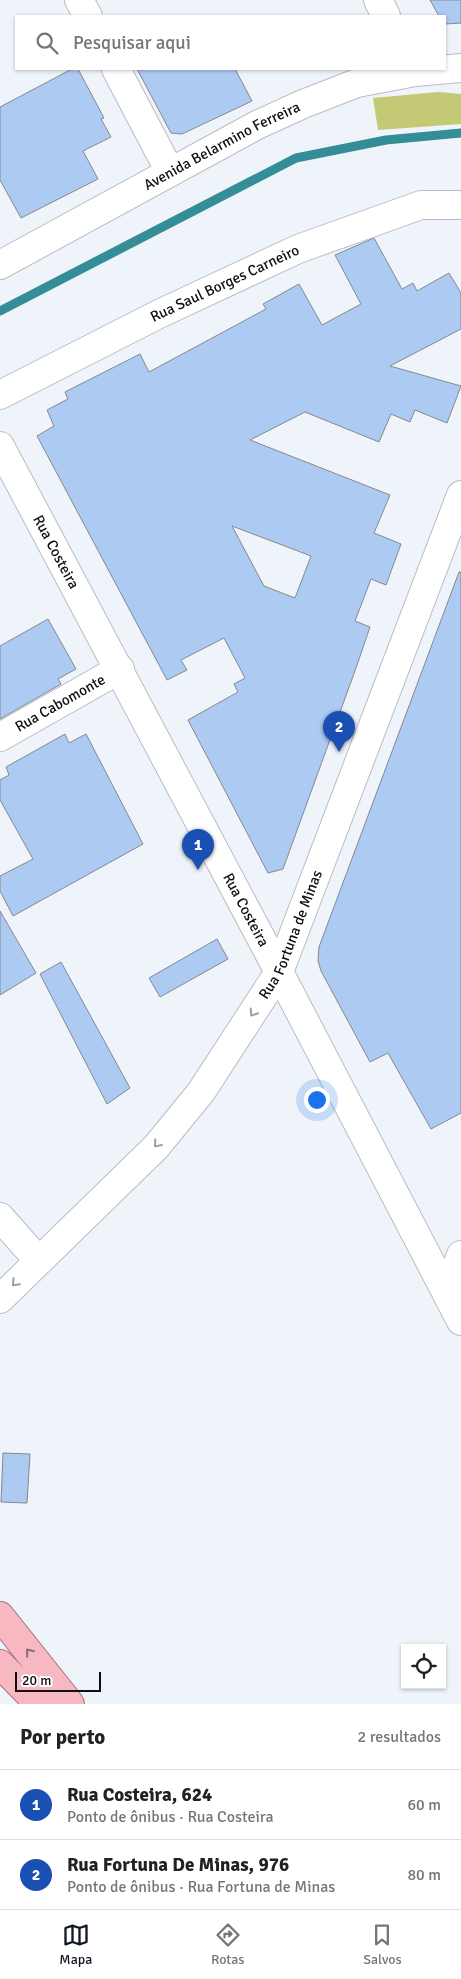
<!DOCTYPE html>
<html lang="pt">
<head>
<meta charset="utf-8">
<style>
	body { margin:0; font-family:Signika,sans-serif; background:#f6f6f6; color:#222 }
	.controls { position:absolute; right:15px; bottom:15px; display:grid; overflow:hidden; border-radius:0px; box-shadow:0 1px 4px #0004 }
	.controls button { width:45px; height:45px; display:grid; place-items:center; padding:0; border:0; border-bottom:1px solid #e0e0e0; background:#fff; color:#222; font:25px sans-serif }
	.scale { position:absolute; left:15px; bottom:12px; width:86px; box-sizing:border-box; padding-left:5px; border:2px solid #0e0f12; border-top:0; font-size:14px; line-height:18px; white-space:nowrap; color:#0e0f12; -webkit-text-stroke:4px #fff; paint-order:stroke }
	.you { position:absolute; left:316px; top:1099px; width:18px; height:18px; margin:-12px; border:4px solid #fff; border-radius:50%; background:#1a73e8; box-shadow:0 0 0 8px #1a73e833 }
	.badge { display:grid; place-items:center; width:32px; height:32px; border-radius:50%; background:#111827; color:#fff; font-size:16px; font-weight:700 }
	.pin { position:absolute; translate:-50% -41px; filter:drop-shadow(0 1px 2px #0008) }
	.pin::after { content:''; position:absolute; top:26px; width:18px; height:15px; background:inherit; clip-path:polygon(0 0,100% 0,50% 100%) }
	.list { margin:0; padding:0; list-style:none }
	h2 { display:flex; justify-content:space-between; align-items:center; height:65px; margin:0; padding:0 20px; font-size:21px }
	h2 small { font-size:16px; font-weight:400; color:#767676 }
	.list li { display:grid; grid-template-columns:32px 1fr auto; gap:15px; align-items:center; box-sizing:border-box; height:70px; padding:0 20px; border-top:1px solid #e0e0e0 }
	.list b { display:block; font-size:19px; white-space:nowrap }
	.list p { margin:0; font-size:16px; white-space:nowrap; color:#767676 }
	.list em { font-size:16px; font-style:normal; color:#767676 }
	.icon { flex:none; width:28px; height:28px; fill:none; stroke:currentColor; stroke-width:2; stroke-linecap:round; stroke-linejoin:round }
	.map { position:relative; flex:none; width:461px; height:1704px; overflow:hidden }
	.search { position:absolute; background:#fff; box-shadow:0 1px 4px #0004; left:15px; right:15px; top:15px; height:55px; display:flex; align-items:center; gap:12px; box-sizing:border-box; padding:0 18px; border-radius:0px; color:#767676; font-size:19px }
	.sheet { height:205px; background:#fff }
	nav { display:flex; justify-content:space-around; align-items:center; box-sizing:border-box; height:70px; border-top:1px solid #e0e0e0; background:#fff; font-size:14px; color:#767676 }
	nav a { display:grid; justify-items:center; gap:2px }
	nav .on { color:#111827 }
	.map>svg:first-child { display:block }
</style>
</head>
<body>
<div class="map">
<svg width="461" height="1704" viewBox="0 0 461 1704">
	<rect width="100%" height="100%" fill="#eff4fa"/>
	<path fill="#c3c974" d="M438,92L461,94V124L378,130L373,98Z"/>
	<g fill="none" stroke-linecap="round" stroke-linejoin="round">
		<path stroke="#348d97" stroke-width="9" d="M0,311L296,158L386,140L461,133"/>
	</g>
	<g fill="#adcaf3" stroke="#85898f" fill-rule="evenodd">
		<path d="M430,0H461V23L445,24V16H439Z"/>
		<path d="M72,69H78L104,118L101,119L111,137L83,151L98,179L21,218L0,180V107Z"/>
		<path d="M137,69H235L252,101L182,134L171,133Z"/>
		<path d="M374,238L402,289L413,283L417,291L449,273L461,293V329L390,366L461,386L447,423L415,410L410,422L391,414L379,442L305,412L250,440L390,495L374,533L401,544L386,585L371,579L355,621L370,627L356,668L283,869L268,873L188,720L238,692L234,684L245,678L224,638L181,660L187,670L167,680L37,436L54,426L47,410L68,399L65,392L140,354L149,372L266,309L263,304L299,284L322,325L361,304L335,255ZM232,526L311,556L295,598L264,586Z"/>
		<path d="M459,572H461V1113L431,1129L388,1053L370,1062L321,971L318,961L319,947Z"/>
		<path d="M48,619L76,669L58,679L61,684L0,719V646Z"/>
		<path d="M65,734L69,743L86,734L143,844L13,916L0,891V876L33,859L0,800V780L9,775L6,767Z"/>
		<path d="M0,911L36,973L0,995Z"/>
		<path d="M217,939L228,959L160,997L149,978Z"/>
		<path d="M61,962L130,1088L107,1104L40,974Z"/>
		<path d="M3,1453L30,1454L27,1503L1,1502Z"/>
	</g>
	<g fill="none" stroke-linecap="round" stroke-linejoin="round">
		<defs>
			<g id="minor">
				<path d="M79,0L88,16"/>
				<path d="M378,0L386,16"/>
				<path d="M116,69L170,172"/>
				<path id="s1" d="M0,265L257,125L303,104L357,83L415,72L461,68"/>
				<path id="s2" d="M0,395L159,314L298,249L421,205H461"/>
				<path id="s3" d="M0,737L120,669"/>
				<path d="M279,972L461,1321"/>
				<path d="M0,1217L38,1260"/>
				<path d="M447,1294L461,1255"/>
			</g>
			<g id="tertiary">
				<path id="s4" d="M0,446L279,972"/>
				<path id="s5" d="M0,1299L156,1147L201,1092L279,972L461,495"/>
			</g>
			<g id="trunk">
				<path d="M0,1616L70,1704"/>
				<path d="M0,1664L39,1704"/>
			</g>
		</defs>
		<use href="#minor" stroke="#b8bdc3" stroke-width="30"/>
		<use href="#tertiary" stroke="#b8bdc3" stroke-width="30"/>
		<use href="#trunk" stroke="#a5717b" stroke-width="30"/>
		<use href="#minor" stroke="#fff" stroke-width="28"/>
		<use href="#tertiary" stroke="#fff" stroke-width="28"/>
		<use href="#trunk" stroke="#f8b8c2" stroke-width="28"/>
	</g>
	<defs><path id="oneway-chevron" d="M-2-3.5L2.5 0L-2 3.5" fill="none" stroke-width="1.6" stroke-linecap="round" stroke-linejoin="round" transform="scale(1.25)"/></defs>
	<g stroke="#9f9fa0">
		<use href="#oneway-chevron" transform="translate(253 1013) rotate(123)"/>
		<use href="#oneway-chevron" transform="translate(157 1144) rotate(131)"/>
		<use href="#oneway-chevron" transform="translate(15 1283) rotate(134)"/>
	</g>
	<use stroke="#8f6c73" href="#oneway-chevron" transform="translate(29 1652) rotate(-129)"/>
	<g text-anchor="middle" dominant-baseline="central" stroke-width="4" stroke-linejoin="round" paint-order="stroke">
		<g font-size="15" fill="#0e0f12" stroke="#fff">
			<text stroke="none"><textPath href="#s1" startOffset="252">Avenida Belarmino Ferreira</textPath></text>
			<text stroke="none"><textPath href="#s2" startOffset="251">Rua Saul Borges Carneiro</textPath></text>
			<text stroke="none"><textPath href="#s4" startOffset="120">Rua Costeira</textPath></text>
			<text stroke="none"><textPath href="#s3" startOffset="69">Rua Cabomonte</textPath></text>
			<text stroke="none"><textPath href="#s4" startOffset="525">Rua Costeira</textPath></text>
			<text stroke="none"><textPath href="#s5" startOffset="471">Rua Fortuna de Minas</textPath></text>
		</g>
	</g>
</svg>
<div class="controls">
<button><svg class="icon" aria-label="locate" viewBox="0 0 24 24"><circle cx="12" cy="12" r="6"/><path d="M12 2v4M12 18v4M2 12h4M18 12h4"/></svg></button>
</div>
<div class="scale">20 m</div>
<div class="you"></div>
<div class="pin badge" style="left:198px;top:870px;background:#1a4fb4">1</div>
<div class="pin badge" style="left:339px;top:752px;background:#1a4fb4">2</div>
<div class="search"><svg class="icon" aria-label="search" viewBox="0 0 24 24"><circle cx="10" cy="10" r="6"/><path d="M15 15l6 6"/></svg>Pesquisar aqui</div>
</div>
<section class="sheet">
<h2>Por perto<small>2 resultados</small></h2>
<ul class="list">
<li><span class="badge" style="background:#1a4fb4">1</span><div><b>Rua Costeira, 624</b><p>Ponto de ônibus · Rua Costeira</p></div><em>60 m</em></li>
<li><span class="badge" style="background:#1a4fb4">2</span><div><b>Rua Fortuna De Minas, 976</b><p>Ponto de ônibus · Rua Fortuna de Minas</p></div><em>80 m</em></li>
</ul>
</section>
<nav>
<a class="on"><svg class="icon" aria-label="map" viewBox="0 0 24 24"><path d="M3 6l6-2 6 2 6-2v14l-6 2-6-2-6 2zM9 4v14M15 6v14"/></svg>Mapa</a>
<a><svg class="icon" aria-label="directions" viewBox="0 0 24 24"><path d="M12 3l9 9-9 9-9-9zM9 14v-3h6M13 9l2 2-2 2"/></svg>Rotas</a>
<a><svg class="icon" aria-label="saved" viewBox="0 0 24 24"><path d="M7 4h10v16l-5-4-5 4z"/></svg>Salvos</a>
</nav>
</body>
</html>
